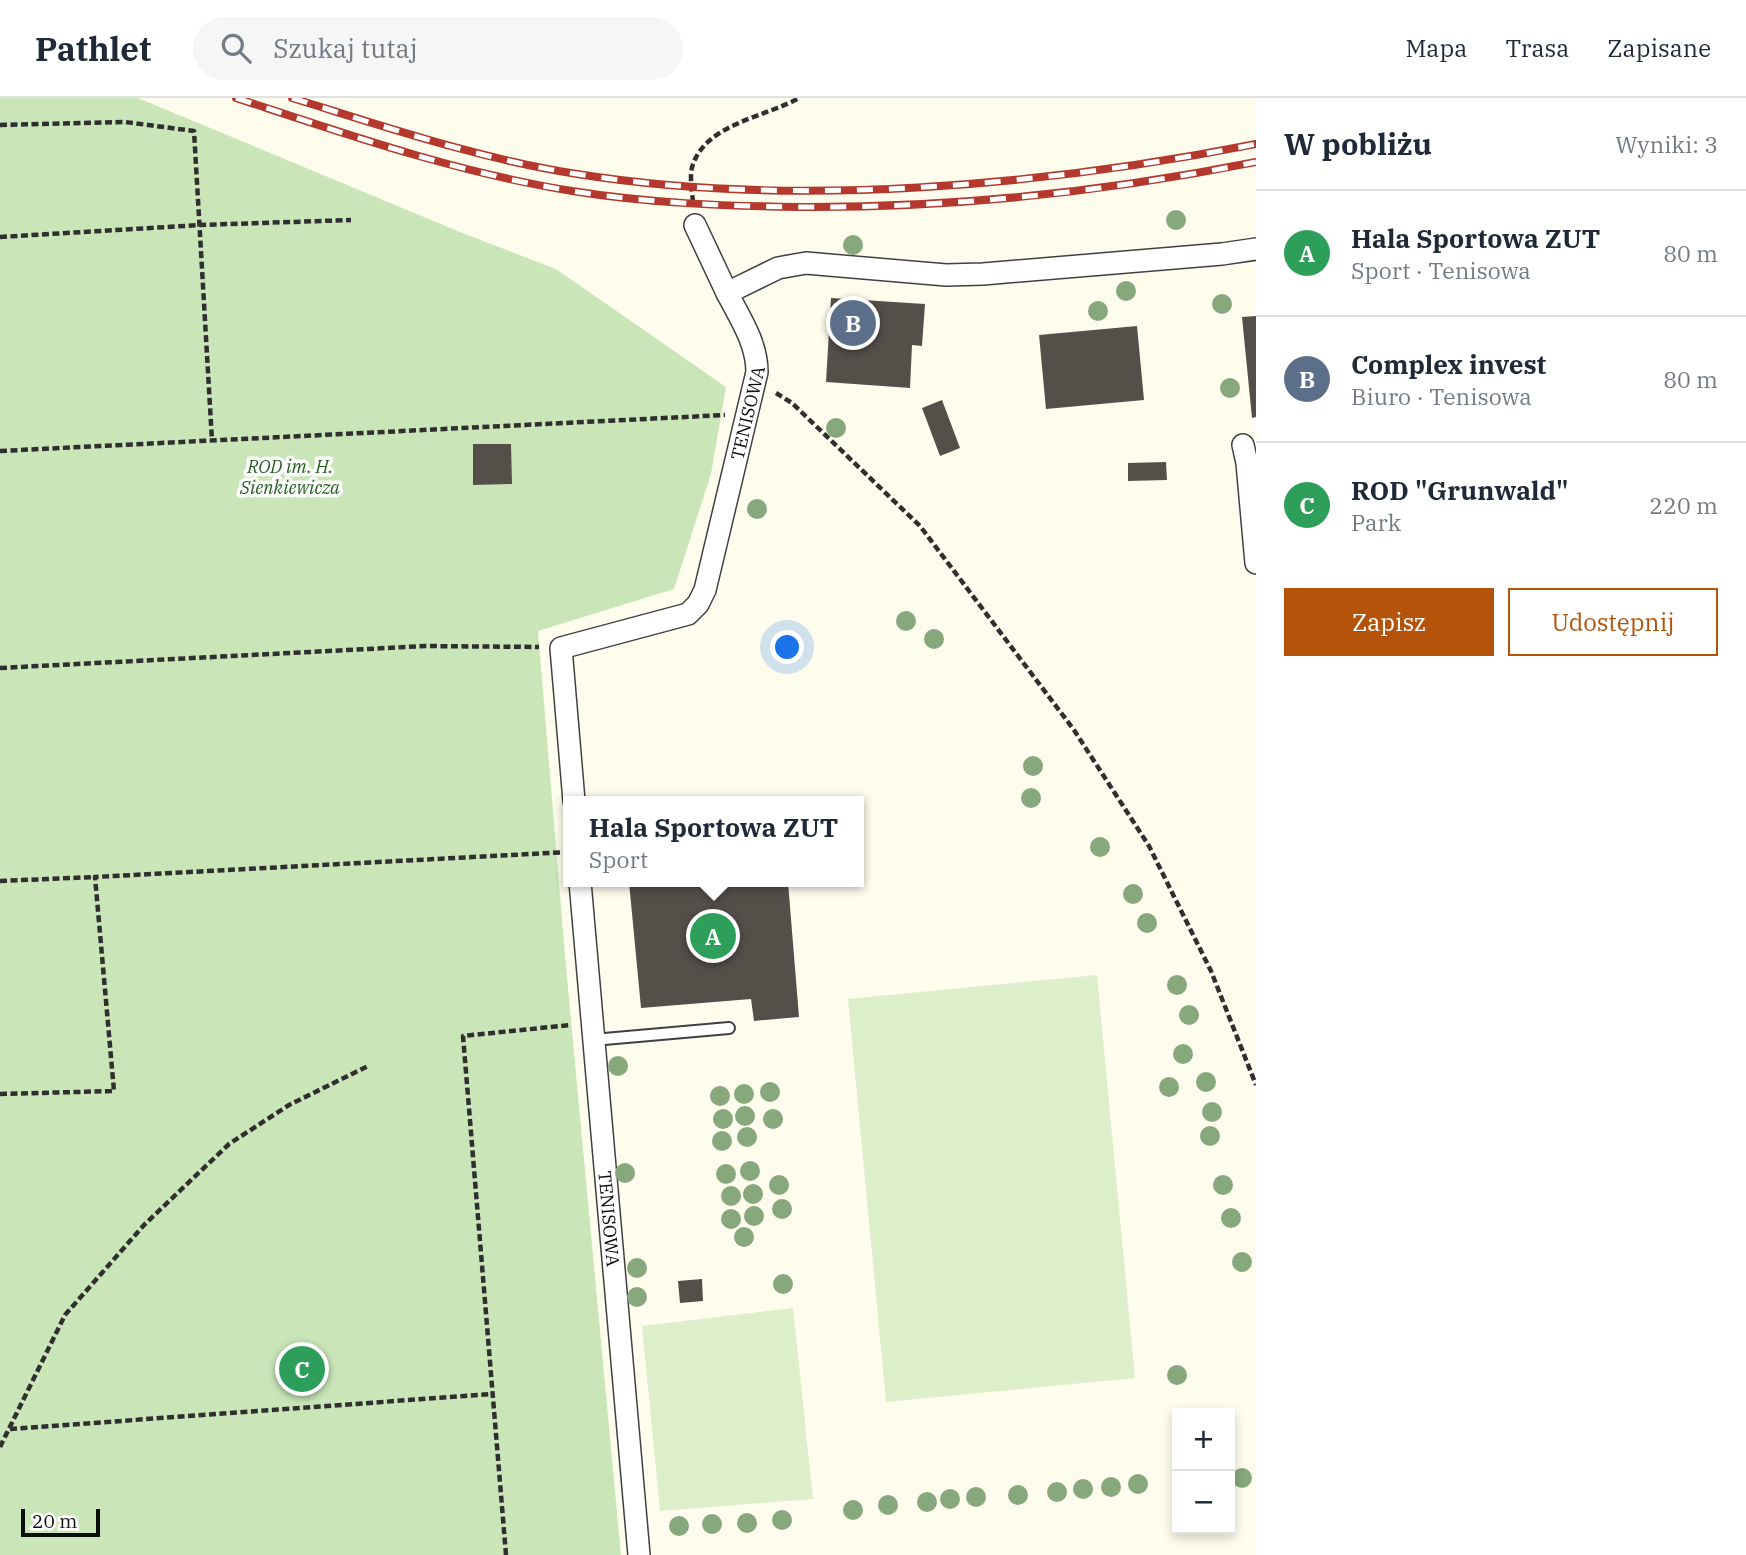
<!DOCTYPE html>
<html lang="pl">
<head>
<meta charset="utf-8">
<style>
	body { margin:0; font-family:"IBM Plex Serif",serif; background:#f6f6f7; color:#1f2937 }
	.controls { position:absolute; right:21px; bottom:21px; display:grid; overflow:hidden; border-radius:0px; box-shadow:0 4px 10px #0003 }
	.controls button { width:63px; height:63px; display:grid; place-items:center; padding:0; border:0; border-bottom:2px solid #e0e1e3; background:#fff; color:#1f2937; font:35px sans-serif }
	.scale { position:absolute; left:21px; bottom:18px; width:79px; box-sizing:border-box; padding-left:7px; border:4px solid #0d0d0d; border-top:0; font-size:19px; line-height:24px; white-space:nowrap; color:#0d0d0d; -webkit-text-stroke:5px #fff; paint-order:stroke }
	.you { position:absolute; left:788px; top:550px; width:24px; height:24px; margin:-18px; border:5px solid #fff; border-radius:50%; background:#1a73e8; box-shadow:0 0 0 10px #1a73e833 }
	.badge { display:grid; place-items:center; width:46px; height:46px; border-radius:50%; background:#b45309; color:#fff; font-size:23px; font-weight:700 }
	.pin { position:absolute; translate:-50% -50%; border:4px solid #fff; box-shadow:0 2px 7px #0006 }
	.popup { position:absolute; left:563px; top:698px; width:301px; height:91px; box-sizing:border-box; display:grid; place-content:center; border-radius:0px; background:#fff; filter:drop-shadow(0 2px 5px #0005); font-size:23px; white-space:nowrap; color:#747a83 }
	.popup b { font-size:26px; color:#1f2937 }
	.popup::after { content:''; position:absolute; left:50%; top:100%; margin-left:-14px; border:14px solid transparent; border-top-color:#fff }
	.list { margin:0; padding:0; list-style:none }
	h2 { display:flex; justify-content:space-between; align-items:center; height:91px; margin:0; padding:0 28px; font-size:30px }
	h2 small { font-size:23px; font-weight:400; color:#747a83 }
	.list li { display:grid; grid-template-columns:46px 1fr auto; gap:21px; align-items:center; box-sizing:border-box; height:126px; padding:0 28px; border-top:2px solid #e0e1e3 }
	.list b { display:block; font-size:26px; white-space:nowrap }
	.list p { margin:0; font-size:23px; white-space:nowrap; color:#747a83 }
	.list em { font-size:23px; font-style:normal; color:#747a83 }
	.actions { display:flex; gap:14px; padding:21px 28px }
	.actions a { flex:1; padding:16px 0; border:2px solid #b45309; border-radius:0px; text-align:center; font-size:24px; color:#b45309 }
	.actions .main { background:#b45309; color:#fff }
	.icon { flex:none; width:38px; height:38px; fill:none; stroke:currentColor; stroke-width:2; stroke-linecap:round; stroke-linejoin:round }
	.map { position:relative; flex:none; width:1256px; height:1457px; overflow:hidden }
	header { display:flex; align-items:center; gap:42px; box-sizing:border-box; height:98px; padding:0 35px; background:#fff; border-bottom:2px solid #e0e1e3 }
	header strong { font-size:33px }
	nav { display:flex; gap:38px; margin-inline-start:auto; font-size:24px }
	.search { width:490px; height:63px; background:#f6f6f7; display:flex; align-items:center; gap:18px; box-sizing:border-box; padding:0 24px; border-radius:38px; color:#747a83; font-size:26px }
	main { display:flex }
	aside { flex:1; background:#fff }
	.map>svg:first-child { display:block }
</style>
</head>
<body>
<header>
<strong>Pathlet</strong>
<div class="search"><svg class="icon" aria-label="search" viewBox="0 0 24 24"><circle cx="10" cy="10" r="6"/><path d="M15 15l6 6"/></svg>Szukaj tutaj</div>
<nav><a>Mapa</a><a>Trasa</a><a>Zapisane</a></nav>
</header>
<main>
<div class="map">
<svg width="1256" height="1457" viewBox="0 0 1256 1457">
	<rect width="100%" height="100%" fill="#fefded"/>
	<path fill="#cae6b9" d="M0,0H138L460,134L556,171L726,289L711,376L674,491L538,533L566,869L621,1457H0Z"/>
	<g fill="#ddeeca">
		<path d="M1097,877L1135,1280L886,1304L848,901Z"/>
		<path d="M793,1210L813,1401L660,1413L642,1228Z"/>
	</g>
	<g fill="#554f4a">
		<path d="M831,200L925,206L922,248L912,247L910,290L826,284Z"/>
		<path d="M1256,218V319L1252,320L1242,219Z"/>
		<path d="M1137,228L1144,302L1046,311L1039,237Z"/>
		<path d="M942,302L960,350L940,358L922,310Z"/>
		<path d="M473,346H511L512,386L473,387Z"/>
		<path d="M1166,364L1167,382L1128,383V365Z"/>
		<path d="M629,784H788L799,919L754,923L751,901L641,910Z"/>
		<path d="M702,1181L703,1203L680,1205L678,1183Z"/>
	</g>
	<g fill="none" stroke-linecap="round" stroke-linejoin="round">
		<defs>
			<path id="lane" d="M593,942L729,930"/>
			<g id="street">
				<path d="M695,127L727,195"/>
				<path d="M1243,347L1247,365L1256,465"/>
				<path id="s1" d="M574,703L561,550L688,516L698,506L705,492L757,274C757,245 740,220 727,195L778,170L806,165L946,177L983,176L1222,156L1256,151"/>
				<path id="s2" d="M580,784L639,1457"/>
			</g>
		</defs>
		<use href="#lane" stroke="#404040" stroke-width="14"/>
		<use href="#street" stroke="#404040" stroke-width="24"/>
		<g stroke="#2f2f2f" stroke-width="4.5" stroke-dasharray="7 3.5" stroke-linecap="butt">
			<path d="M0,27L125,24L194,33L212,343"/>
			<path d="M693,104C692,93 689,77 693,66C708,25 766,19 799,0"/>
			<path d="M0,139L200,127L351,122"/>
			<path d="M776,295L792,305L920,428L1074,632L1149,748L1211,873L1256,987"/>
			<path d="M0,353L725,317"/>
			<path d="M0,570L425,548L539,549"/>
			<path d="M0,783L95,779"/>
			<path d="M0,996L114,993L95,779L568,754"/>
			<path d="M10,1331L492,1296"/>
			<path d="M0,1349L65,1217L144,1127L229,1046L289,1007L368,968"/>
			<path d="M506,1457L463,938L570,927"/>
		</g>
		<use href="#lane" stroke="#fff" stroke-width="10"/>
		<use href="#street" stroke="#fff" stroke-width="21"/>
		<defs>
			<g id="rail">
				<path d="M236,0C346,36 458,75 572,93C648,105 723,108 799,109C953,110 1105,94 1256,64"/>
				<path d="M292,0C386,29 480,61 577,76C793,110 1043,88 1256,46"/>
			</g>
		</defs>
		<use href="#rail" stroke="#b4382d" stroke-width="8"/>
		<use href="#rail" stroke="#fff" stroke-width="5" stroke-dasharray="16" stroke-linecap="butt"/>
	</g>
	<g fill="#87a77d">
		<circle cx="1176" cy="122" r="10"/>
		<circle cx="853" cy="147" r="10"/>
		<circle cx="1126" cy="193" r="10"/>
		<circle cx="1222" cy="206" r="10"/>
		<circle cx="1098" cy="213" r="10"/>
		<circle cx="1230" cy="290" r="10"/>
		<circle cx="836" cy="330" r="10"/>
		<circle cx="757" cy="411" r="10"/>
		<circle cx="906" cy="523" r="10"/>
		<circle cx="934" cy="541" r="10"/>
		<circle cx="1033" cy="668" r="10"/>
		<circle cx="1031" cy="700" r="10"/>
		<circle cx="1100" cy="749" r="10"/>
		<circle cx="1133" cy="796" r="10"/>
		<circle cx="1147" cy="825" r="10"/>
		<circle cx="1177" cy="887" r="10"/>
		<circle cx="1189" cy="917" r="10"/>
		<circle cx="1183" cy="956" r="10"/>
		<circle cx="618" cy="968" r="10"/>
		<circle cx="1206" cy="984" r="10"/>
		<circle cx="1169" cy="989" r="10"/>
		<circle cx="770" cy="994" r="10"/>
		<circle cx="744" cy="996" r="10"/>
		<circle cx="720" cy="998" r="10"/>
		<circle cx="1212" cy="1014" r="10"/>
		<circle cx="745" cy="1018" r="10"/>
		<circle cx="723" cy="1021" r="10"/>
		<circle cx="773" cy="1021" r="10"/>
		<circle cx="1210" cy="1038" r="10"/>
		<circle cx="747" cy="1039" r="10"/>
		<circle cx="722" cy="1043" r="10"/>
		<circle cx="750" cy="1073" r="10"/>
		<circle cx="625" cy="1075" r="10"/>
		<circle cx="726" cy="1076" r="10"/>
		<circle cx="779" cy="1087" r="10"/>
		<circle cx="1223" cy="1087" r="10"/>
		<circle cx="753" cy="1096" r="10"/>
		<circle cx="731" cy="1098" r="10"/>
		<circle cx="782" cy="1111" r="10"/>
		<circle cx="754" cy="1118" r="10"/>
		<circle cx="1231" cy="1120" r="10"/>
		<circle cx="731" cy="1121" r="10"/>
		<circle cx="744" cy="1139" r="10"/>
		<circle cx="1242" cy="1164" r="10"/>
		<circle cx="637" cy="1170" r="10"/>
		<circle cx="783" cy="1186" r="10"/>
		<circle cx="637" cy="1199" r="10"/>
		<circle cx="1177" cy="1277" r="10"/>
		<circle cx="1242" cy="1380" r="10"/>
		<circle cx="1138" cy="1386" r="10"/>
		<circle cx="1111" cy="1389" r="10"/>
		<circle cx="1083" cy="1391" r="10"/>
		<circle cx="1057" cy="1394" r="10"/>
		<circle cx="1018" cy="1397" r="10"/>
		<circle cx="976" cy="1399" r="10"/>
		<circle cx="950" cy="1401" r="10"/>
		<circle cx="927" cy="1404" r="10"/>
		<circle cx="888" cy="1407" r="10"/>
		<circle cx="853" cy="1412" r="10"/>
		<circle cx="782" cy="1422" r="10"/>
		<circle cx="747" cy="1425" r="10"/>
		<circle cx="712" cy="1426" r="10"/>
		<circle cx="679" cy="1428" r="10"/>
	</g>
	<g text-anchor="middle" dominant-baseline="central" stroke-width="7" stroke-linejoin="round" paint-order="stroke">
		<g font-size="18" fill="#0d0d0d" stroke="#fff">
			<text stroke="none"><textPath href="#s1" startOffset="497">TENISOWA</textPath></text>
			<text stroke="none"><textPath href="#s2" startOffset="338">TENISOWA</textPath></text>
		</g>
		<g font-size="18" font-style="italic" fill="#266021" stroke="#fff">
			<text x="290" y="368">ROD im. H.<tspan x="290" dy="21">Sienkiewicza</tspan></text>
		</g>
	</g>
</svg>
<div class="controls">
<button>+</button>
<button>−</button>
</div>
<div class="scale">20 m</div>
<div class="you"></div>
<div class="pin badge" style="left:713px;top:838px;background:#2e9e5b">A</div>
<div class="popup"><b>Hala Sportowa ZUT</b>Sport</div>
<div class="pin badge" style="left:853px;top:225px;background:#5c6f8a">B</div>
<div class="pin badge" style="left:302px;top:1271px;background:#2e9e5b">C</div>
</div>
<aside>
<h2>W pobliżu<small>Wyniki: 3</small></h2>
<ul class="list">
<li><span class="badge" style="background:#2e9e5b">A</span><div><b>Hala Sportowa ZUT</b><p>Sport · Tenisowa</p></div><em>80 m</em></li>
<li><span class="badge" style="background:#5c6f8a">B</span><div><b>Complex invest</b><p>Biuro · Tenisowa</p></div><em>80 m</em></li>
<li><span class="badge" style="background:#2e9e5b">C</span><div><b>ROD &quot;Grunwald&quot;</b><p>Park</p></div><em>220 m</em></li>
</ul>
<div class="actions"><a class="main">Zapisz</a><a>Udostępnij</a></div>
</aside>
</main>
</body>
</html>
